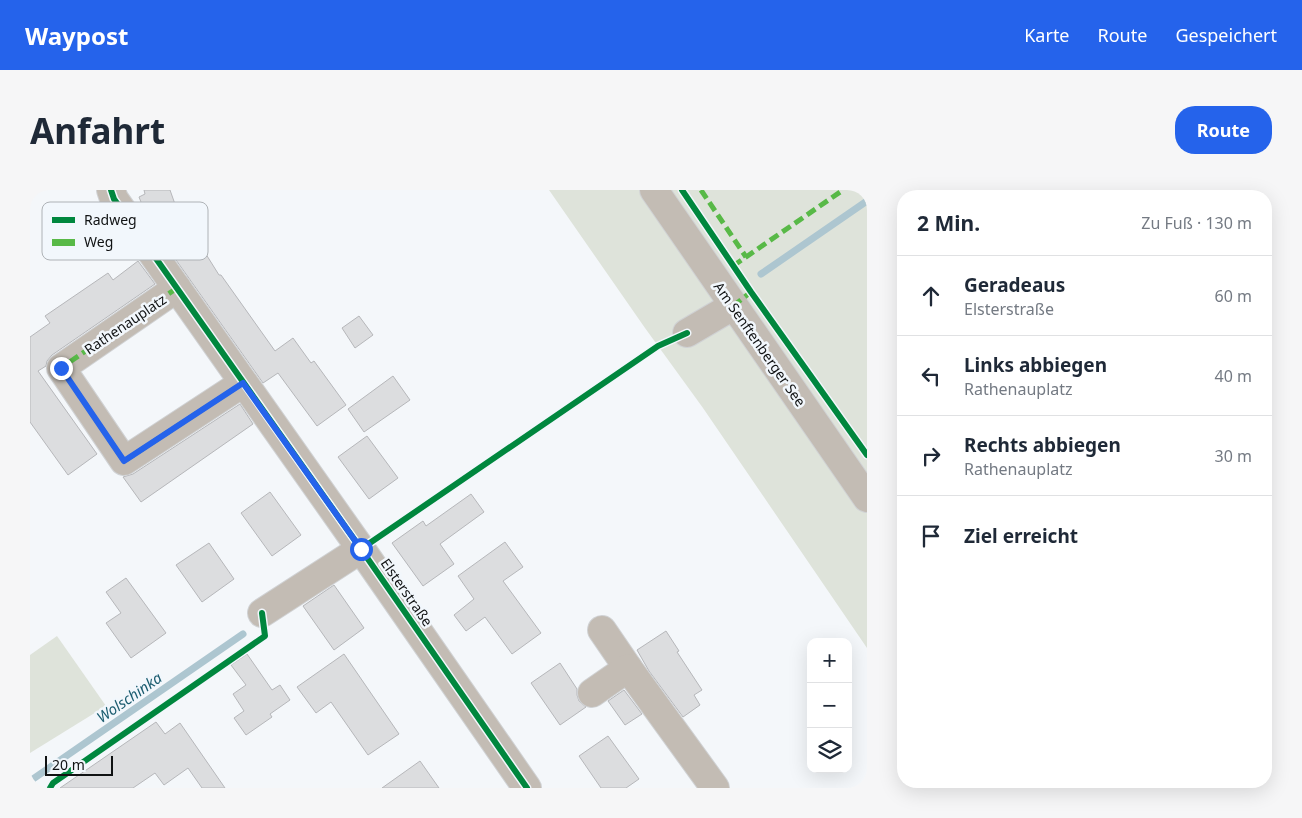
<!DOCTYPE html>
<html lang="de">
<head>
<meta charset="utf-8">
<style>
	body { margin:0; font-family:"Noto Sans",sans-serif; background:#f6f6f7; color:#1f2937 }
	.controls { position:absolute; right:15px; bottom:15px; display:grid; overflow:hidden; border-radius:10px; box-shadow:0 5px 20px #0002 }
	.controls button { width:45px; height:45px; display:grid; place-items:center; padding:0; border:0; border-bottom:1px solid #e0e1e3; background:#fff; color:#1f2937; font:25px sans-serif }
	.scale { position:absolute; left:15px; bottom:12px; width:68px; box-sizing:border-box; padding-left:5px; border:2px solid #101213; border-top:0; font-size:14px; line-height:18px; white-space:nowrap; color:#101213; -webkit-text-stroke:4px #f2f7fc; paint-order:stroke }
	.stop { position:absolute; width:15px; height:15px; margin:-11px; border:4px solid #2563eb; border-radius:50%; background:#fff }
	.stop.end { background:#2563eb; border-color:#fff; box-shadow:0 1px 5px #0008 }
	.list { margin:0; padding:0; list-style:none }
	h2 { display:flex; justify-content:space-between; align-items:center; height:65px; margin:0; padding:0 20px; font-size:21px }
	h2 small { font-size:16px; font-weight:400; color:#747a83 }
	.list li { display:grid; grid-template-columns:32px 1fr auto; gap:15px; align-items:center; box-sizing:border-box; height:80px; padding:0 20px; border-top:1px solid #e0e1e3 }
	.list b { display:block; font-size:19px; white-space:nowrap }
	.list p { margin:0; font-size:16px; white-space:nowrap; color:#747a83 }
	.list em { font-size:16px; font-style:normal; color:#747a83 }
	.icon { flex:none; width:28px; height:28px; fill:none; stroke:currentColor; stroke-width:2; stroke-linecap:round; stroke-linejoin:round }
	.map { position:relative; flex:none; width:837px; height:598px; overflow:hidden; border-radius:20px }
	header { display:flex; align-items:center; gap:30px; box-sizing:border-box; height:70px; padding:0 25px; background:#2563eb; color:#fff }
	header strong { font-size:24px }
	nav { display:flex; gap:28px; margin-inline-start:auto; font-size:18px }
	.intro { display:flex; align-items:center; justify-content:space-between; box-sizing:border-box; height:120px; padding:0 30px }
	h1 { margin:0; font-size:35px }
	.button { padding:12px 22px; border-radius:20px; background:#2563eb; color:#fff; font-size:18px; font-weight:700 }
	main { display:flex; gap:30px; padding:0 30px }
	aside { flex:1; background:#fff; border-radius:20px; box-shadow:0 5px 20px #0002 }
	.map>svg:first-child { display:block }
</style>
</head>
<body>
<header>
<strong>Waypost</strong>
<nav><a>Karte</a><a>Route</a><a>Gespeichert</a></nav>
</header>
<div class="intro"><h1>Anfahrt</h1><a class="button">Route</a></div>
<main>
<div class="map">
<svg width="837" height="598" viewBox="0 0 837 598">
	<rect width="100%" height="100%" fill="#f4f7fa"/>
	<g fill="#dee3da">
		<path d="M519,0H837V458L673,218L615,138Z"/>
		<path d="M27,446L76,516L0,563V465Z"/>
	</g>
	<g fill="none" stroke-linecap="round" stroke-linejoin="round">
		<g stroke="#adc6d0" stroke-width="7">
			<path d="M731,84L837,11"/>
			<path d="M0,591L213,444"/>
		</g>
	</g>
	<g fill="#dcdddf" stroke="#b6b7ba">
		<path d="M114,0H140L146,17L117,27L109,7L115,4Z"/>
		<path d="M152,53L158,61L164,57L169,65L174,61L189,85H191L245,161L263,148L281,173L284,171L316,215L287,236L248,183L233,193L139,60Z"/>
		<path d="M108,71L125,94L22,165L17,171L16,176L8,181L67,264L38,285L0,232V147L20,133L15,126L78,83L83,90Z"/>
		<path d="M329,126L343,145L325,158L312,138Z"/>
		<path d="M363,186L380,210L334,242L318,219Z"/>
		<path d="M210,214L223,234L111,312L93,287L103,284Z"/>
		<path d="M337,246L368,288L339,309L308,267Z"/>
		<path d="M240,302L271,345L242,366L211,323Z"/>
		<path d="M441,304L454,322L410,354L424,374L393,396L362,353L393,331L396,336Z"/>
		<path d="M475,352L493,377L473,391L511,443L482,464L455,427L436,441L424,425L444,409L428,386Z"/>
		<path d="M179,353L204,389L172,412L146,375Z"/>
		<path d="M96,388L136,443L101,468L76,433L91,423L76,402Z"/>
		<path d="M304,395L334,438L304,460L273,416Z"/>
		<path d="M636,441L649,461L647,462L672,500L664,505L670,515L653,527L619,481L607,460Z"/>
		<path d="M217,464L242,500L250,495L260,510L240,524L242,527L216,545L204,528L214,521L203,504L216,495L201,475Z"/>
		<path d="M314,464L369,544L338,565L301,512L286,523L267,497Z"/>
		<path d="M530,473L547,499V505L549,511L556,517L530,535L501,493Z"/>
		<path d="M594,500L612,524L595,535L578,511Z"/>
		<path d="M126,532L135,544L150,533L195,598H172L158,578L134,595L125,583L103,598H30Z"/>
		<path d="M578,546L609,589L596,598H571L549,566Z"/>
		<path d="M390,571L409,598H352Z"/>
	</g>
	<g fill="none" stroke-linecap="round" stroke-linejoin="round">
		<defs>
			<g id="minor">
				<path d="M81,0L84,9L331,359L497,598"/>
				<path d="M624,0L837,308"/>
				<path d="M147,98L31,178L94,271L213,193"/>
				<path d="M657,143L703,116"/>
				<path d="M232,423L331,359"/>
				<path d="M572,440L598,478"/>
				<path d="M562,503L598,478L685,598"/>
			</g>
		</defs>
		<use href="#minor" stroke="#d0d2d4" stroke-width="30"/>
		<use href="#minor" stroke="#c3bcb4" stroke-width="28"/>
		<g stroke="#58b947" stroke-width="5" stroke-dasharray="10 5" stroke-linecap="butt">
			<path d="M671,0L716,67"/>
			<path d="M703,76L813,0"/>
			<path d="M147,98L31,178L94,271L213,193"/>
			<path d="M703,116L721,102"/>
		</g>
		<defs>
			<g id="cycleway">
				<path d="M81,0L84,9L331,359L497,598"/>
				<path d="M652,0L721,102L837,265"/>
				<path d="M331,359L628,156L657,143"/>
				<path d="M20,598L23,593L235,446L232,423"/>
			</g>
		</defs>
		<use href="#cycleway" stroke="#f2f7fc" stroke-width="9"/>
		<use href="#cycleway" stroke="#00873e" stroke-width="6"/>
	</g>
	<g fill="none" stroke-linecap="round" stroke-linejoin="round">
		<path stroke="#2563eb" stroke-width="6" d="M31,178L94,271L213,193L331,359"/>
	</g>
	<g text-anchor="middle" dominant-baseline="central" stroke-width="5" stroke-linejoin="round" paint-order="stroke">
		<g font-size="14" fill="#101213" stroke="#f2f7fc">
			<text transform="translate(95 134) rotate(-34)">Rathenauplatz</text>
			<text transform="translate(730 154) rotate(55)">Am Senftenberger See</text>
			<text transform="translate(377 402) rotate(55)">Elsterstraße</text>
		</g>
		<g font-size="15" font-style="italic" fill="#1b5c6f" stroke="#f2f7fc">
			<text transform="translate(99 507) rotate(-35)">Wolschinka</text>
		</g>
	</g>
	<rect x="12" y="12" width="166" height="58" rx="8" fill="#f2f7fc" stroke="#aeb2b6" stroke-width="1"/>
	<rect x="22" y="27" width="23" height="6" fill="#00873e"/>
	<rect x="22" y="49" width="23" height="7" fill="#58b947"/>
	<g font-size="14" fill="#101213">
		<text x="54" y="35">Radweg</text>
		<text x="54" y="57">Weg</text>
	</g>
</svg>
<div class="controls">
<button>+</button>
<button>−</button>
<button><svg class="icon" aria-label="layers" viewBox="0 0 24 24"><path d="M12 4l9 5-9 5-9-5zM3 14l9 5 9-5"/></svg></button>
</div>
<div class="scale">20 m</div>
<div class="stop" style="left:331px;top:359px"></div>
<div class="stop end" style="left:31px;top:178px"></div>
</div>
<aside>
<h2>2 Min.<small>Zu Fuß · 130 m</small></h2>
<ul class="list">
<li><svg class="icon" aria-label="ahead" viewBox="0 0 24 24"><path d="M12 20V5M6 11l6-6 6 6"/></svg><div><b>Geradeaus</b><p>Elsterstraße</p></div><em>60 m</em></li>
<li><svg class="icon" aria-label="left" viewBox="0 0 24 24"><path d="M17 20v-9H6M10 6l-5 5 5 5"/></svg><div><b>Links abbiegen</b><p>Rathenauplatz</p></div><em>40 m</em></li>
<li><svg class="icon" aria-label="right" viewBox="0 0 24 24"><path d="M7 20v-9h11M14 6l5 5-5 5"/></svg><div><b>Rechts abbiegen</b><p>Rathenauplatz</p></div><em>30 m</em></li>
<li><svg class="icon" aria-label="arrive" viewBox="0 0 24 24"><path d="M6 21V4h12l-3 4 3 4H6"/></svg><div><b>Ziel erreicht</b></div></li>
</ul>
</aside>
</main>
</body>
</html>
